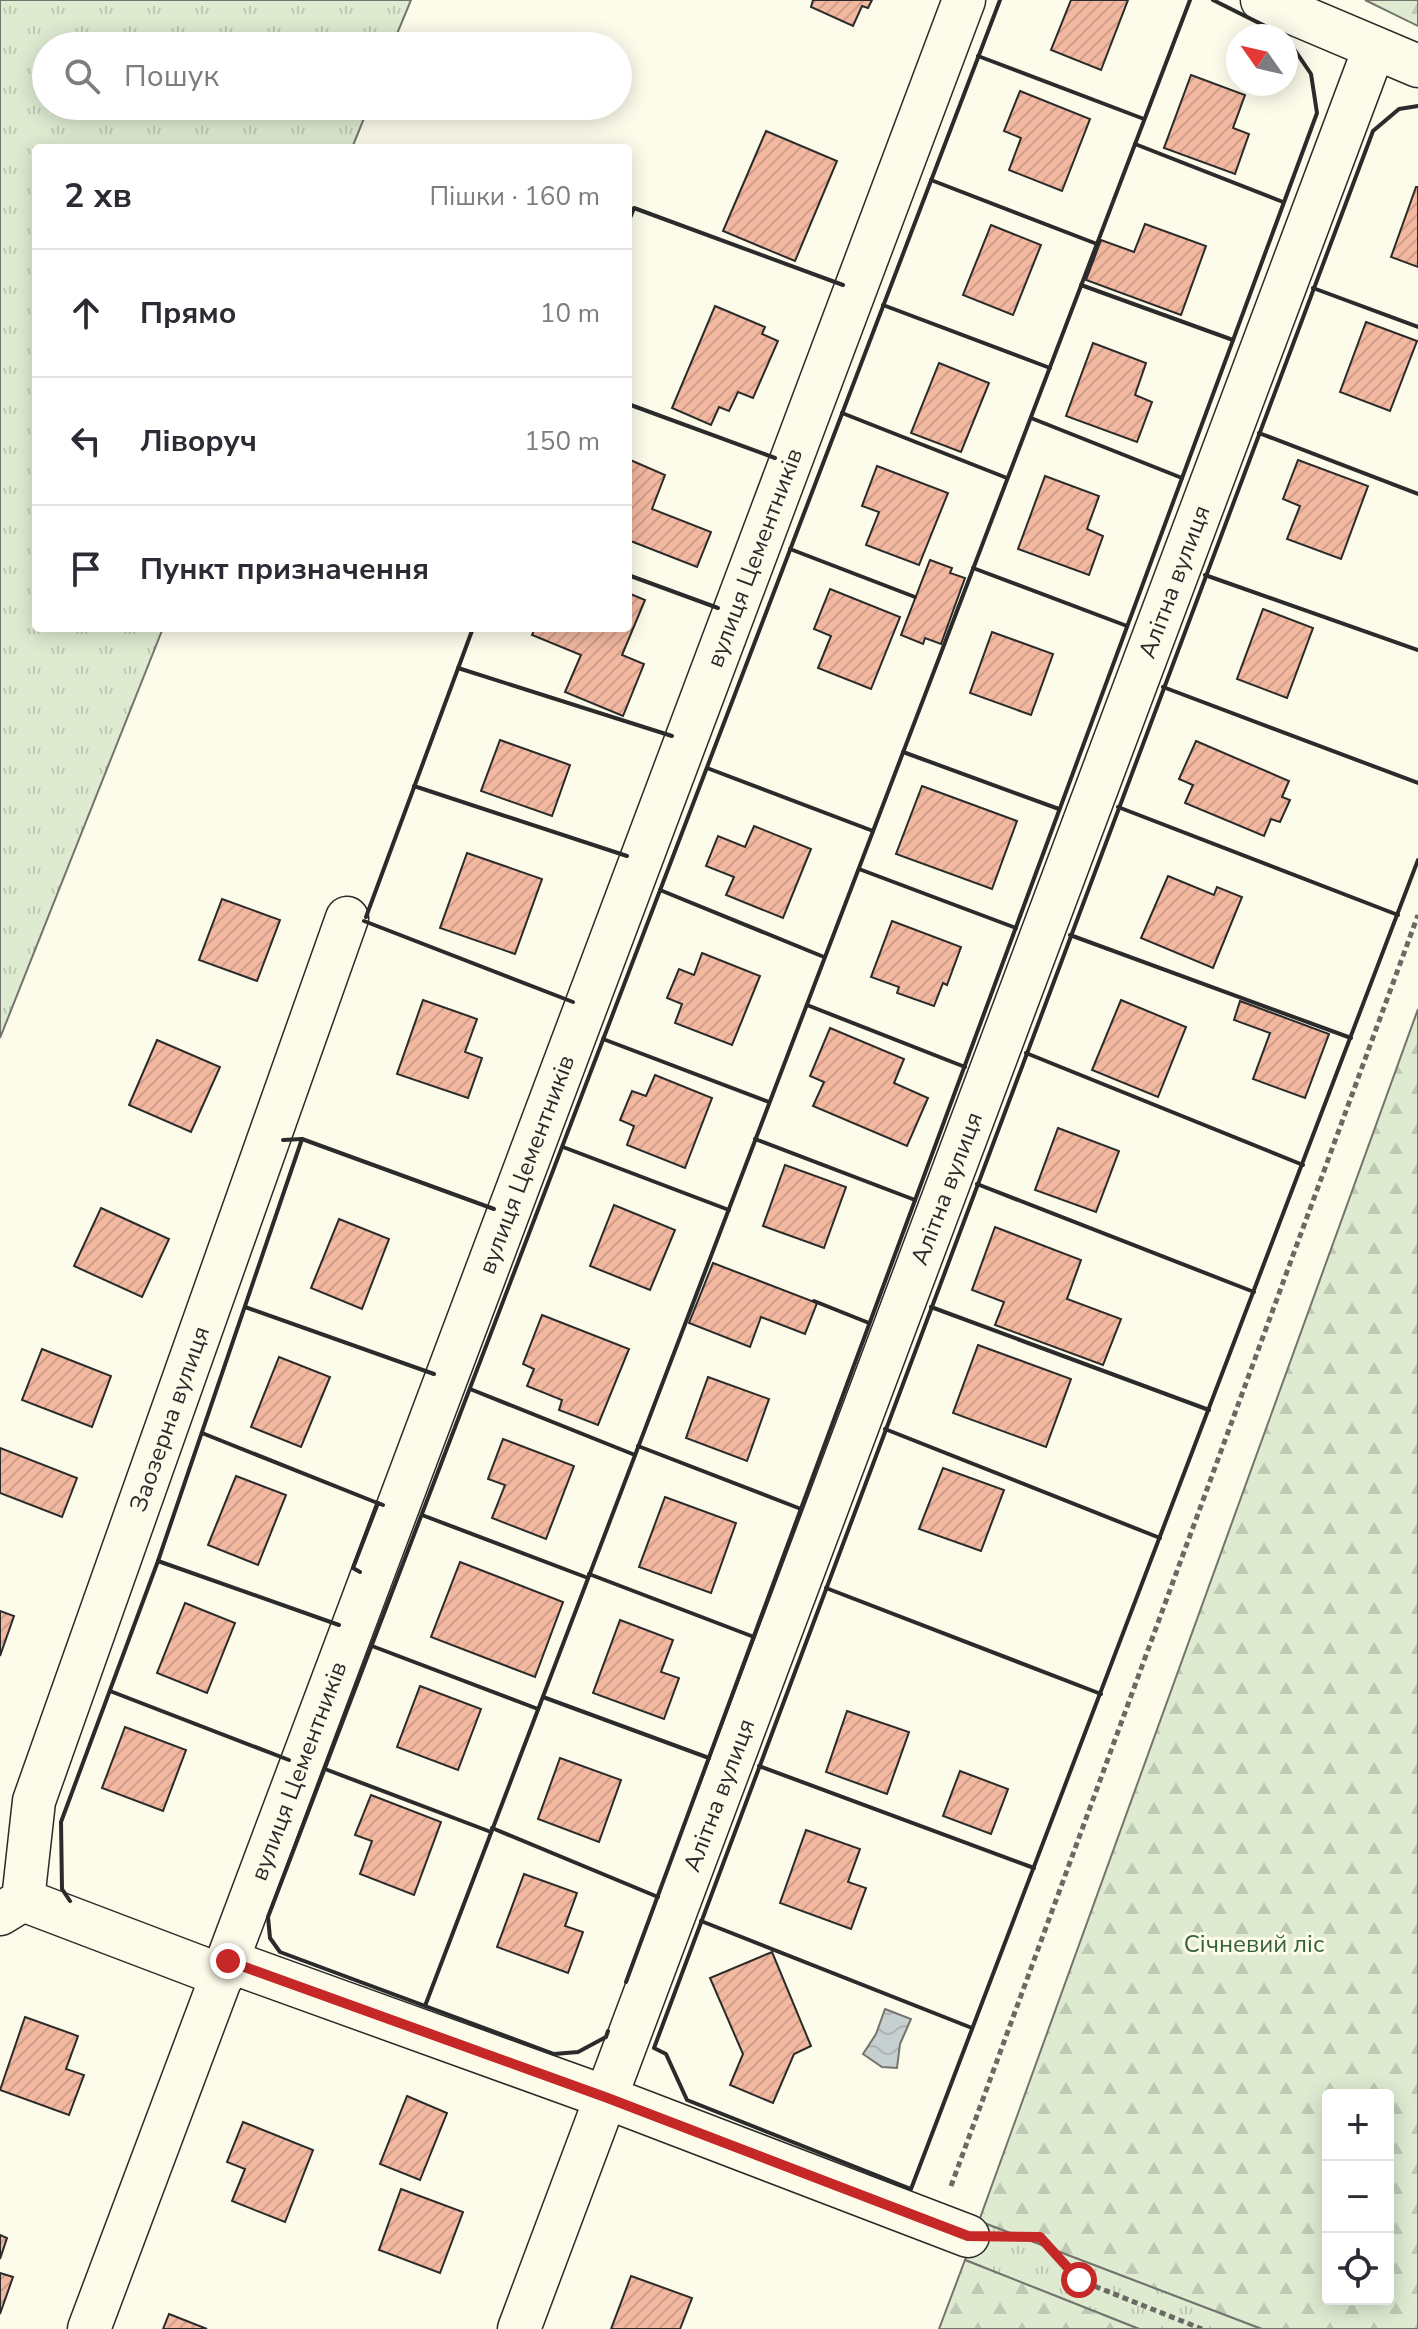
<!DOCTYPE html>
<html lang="uk">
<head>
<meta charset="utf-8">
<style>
	body { margin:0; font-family:"Nunito Sans",sans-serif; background:#f7f7f7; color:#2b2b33 }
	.controls { position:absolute; right:24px; bottom:24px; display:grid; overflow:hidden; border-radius:8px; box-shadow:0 4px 20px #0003 }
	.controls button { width:72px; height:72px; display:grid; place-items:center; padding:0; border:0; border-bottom:2px solid #e1e1e2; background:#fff; color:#2b2b33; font:40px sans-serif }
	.compass { position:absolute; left:1226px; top:24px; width:72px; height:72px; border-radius:50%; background:#fff; box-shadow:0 4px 20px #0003; rotate:304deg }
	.stop { position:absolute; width:24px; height:24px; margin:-18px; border:6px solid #c62828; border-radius:50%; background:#fff }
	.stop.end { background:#c62828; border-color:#fff; box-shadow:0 2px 8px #0008 }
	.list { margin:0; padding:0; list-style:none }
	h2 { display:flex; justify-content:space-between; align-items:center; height:104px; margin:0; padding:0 32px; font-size:34px }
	h2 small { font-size:26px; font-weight:400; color:#7c7c81 }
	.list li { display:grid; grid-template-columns:52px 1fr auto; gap:24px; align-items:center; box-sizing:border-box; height:128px; padding:0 32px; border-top:2px solid #e1e1e2 }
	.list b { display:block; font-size:30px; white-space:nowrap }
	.list em { font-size:26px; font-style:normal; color:#7c7c81 }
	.icon { flex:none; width:44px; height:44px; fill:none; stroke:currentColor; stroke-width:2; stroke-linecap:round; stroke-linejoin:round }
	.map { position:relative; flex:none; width:1418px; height:2329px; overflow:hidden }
	.search { position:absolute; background:#fff; box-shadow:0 4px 20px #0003; left:32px; top:32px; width:600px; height:88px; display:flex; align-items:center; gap:20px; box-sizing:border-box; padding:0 28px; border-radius:44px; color:#7c7c81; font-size:30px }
	.panel { position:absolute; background:#fff; box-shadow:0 4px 20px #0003; left:32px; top:144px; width:600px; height:488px; border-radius:8px }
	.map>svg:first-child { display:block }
</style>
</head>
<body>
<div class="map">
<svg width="1418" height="2329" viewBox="0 0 1418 2329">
	<defs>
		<pattern id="grass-tufts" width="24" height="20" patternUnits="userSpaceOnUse" patternTransform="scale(2)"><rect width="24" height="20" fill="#deebd1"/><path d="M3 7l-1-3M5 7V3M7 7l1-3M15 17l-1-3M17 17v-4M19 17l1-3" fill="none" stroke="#bfcab4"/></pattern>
		<pattern id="forest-firs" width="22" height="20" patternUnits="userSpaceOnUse" patternTransform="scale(2)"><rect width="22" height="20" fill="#deebd1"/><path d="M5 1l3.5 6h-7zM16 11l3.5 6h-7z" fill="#bfcab4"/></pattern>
		<pattern id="water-waves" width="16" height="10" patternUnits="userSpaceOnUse" patternTransform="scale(2)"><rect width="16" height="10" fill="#c7d0d0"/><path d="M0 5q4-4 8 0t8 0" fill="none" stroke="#abb3b3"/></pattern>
		<pattern id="building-hatch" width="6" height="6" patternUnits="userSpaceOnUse" patternTransform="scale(2)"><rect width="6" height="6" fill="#f2b8a0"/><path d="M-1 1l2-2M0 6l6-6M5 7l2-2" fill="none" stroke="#d09e8a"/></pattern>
	</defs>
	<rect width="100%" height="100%" fill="#fdfbea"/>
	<g fill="url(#grass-tufts)" stroke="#74746e" stroke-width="2">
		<path d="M0,0H411L392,46H46V106H369L352,148H36V628H163L0,1038Z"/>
		<path d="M979,2221L1262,2329H1139L965,2260Z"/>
	</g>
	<g fill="url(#forest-firs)" stroke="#74746e" stroke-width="2" fill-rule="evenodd">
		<path d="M1365,0H1418V26Z"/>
		<path d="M1418,1009V2329H1262L979,2221ZM1328,2095H1388V2299H1328Z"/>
		<path d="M965,2260L1139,2329H939Z"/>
	</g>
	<path fill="url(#water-waves)" stroke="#74746e" stroke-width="2" d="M885,2009L911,2019L900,2044L897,2068L882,2067L863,2054L876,2034Z"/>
	<g fill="url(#building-hatch)" stroke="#2b2b2b" stroke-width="2">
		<path d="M813,0H872L868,8L862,6L853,26L811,7Z"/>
		<path d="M1071,0H1128L1101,70L1051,50Z"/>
		<path d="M1191,75L1245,95L1233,128L1249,134L1235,174L1164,148Z"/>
		<path d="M1020,91L1090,119L1062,191L1009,170L1021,138L1004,131Z"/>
		<path d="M766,131L837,161L795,261L723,231Z"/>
		<path d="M1416,187H1418V267L1391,257Z"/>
		<path d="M1145,224L1206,246L1181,315L1086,280L1101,240L1134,252Z"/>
		<path d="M991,225L1041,245L1013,315L963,295Z"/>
		<path d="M715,306L765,327L762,334L778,341L753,398L738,392L729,411L719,407L711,425L672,408Z"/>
		<path d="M1366,322L1417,341L1390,411L1340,392Z"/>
		<path d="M1093,343L1146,363L1135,395L1152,402L1137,442L1066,416Z"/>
		<path d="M939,363L989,383L961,452L911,433Z"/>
		<path d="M628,459L665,475L652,509L711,532L697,567L628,540Z"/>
		<path d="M1298,460L1368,486L1341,559L1287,539L1300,506L1283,499Z"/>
		<path d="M877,466L948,493L919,565L866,545L879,512L862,506Z"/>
		<path d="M1045,476L1099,496L1087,529L1103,536L1089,575L1018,549Z"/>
		<path d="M930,560L952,568L950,573L965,578L941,644L925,638L923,644L901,635Z"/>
		<path d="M830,589L900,617L871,689L818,668L831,636L814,629Z"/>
		<path d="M628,593L645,600L622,655L644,664L623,716L565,692L581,655L532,635L535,628H628Z"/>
		<path d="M1263,609L1313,628L1287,698L1237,679Z"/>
		<path d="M992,632L1053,654L1031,715L970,693Z"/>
		<path d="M500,740L570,765L552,816L481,791Z"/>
		<path d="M1196,741L1289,781L1282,797L1290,800L1280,822L1271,819L1264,836L1185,803L1193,785L1179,779Z"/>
		<path d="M922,786L1017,821L992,889L896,854Z"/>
		<path d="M754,826L811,849L783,918L726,895L734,877L706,866L718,836L745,847Z"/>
		<path d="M467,853L542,879L515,954L440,928Z"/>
		<path d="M1168,876L1214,895L1217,887L1242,897L1213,968L1141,938Z"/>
		<path d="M222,899L280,920L257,981L199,960Z"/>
		<path d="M892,921L961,947L947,985L943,983L934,1006L897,993L899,987L871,977Z"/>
		<path d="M702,953L760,976L732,1045L675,1023L682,1004L667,998L679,969L694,975Z"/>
		<path d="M423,1000L477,1019L465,1052L482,1058L468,1098L397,1074Z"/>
		<path d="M1121,1000L1186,1027L1158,1097L1092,1070Z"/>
		<path d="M1240,1001L1329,1034L1305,1098L1253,1079L1270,1033L1234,1020Z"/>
		<path d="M830,1028L904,1059L894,1083L928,1098L907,1146L813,1106L824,1082L810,1076Z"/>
		<path d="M157,1040L220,1067L191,1132L129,1105Z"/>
		<path d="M655,1075L712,1098L685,1168L627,1145L634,1126L620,1120L632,1091L646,1096Z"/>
		<path d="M1058,1128L1119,1151L1096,1212L1035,1190Z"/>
		<path d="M785,1165L846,1187L824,1248L763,1226Z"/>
		<path d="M614,1205L675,1230L650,1290L590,1266Z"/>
		<path d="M101,1208L169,1239L142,1297L74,1266Z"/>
		<path d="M339,1219L389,1239L362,1309L311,1288Z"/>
		<path d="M995,1227L1081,1260L1067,1299L1121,1319L1103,1365L995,1325L1004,1302L972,1290Z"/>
		<path d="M713,1263L817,1303L805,1334L761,1317L750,1347L689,1323Z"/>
		<path d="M542,1315L629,1349L598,1425L559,1410L562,1400L527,1386L534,1369L523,1364Z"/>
		<path d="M978,1345L1071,1379L1046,1447L953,1413Z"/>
		<path d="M42,1349L111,1376L92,1427L22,1400Z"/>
		<path d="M279,1357L330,1377L301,1447L251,1427Z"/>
		<path d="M708,1377L769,1399L747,1461L686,1438Z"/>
		<path d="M503,1439L574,1466L546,1539L492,1518L505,1485L488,1479Z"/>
		<path d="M0,1448L77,1478L62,1517L0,1493Z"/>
		<path d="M943,1468L1004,1490L981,1551L919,1529Z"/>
		<path d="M236,1476L286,1495L258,1565L208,1545Z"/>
		<path d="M665,1497L736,1523L711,1593L639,1567Z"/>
		<path d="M460,1562L563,1602L535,1677L431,1637Z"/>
		<path d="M185,1603L235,1623L207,1693L157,1673Z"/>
		<path d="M0,1611L14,1616L0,1656Z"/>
		<path d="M620,1620L673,1640L661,1672L679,1678L664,1719L593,1693Z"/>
		<path d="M420,1686L481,1709L458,1770L397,1747Z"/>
		<path d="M847,1711L909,1732L887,1794L826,1772Z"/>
		<path d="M125,1727L186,1750L163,1811L102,1788Z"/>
		<path d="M560,1758L621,1780L599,1842L538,1819Z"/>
		<path d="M960,1771L1008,1789L991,1834L943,1816Z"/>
		<path d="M371,1795L441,1822L414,1895L360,1874L372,1841L355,1835Z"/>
		<path d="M806,1830L860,1849L848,1882L866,1888L851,1929L780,1903Z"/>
		<path d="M524,1874L577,1893L565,1926L583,1932L568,1973L497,1947Z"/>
		<path d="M772,1952L811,2046L794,2054L773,2103L730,2085L743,2054L710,1978Z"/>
		<path d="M25,2017L78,2036L66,2069L84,2075L69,2115L0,2090Z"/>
		<path d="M407,2096L447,2113L420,2180L380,2164Z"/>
		<path d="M243,2122L313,2150L285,2222L232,2201L245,2169L227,2162Z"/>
		<path d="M401,2189L463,2212L440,2273L379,2250Z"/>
		<path d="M0,2235L7,2238L0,2259Z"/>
		<path d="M0,2273L13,2277L0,2314Z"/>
		<path d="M631,2276L692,2298L680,2329H611Z"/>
		<path d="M169,2314L207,2329H163Z"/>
	</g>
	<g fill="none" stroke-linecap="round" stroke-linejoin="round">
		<defs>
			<g id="minor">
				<path d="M1262,0L1418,66"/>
				<path d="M23,1900L223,1976"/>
				<path id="s1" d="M0,1914L23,1900L34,1801L347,918"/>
				<path d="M228,1961L605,2097L968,2236"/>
				<path id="s2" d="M89,2329L964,0"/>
				<path id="s3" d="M519,2329L1374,49"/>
			</g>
		</defs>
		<use href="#minor" stroke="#2b2b2b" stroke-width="45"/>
		<g stroke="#6a6964" stroke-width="5" stroke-dasharray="6 4" stroke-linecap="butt">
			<path d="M951,2186L1418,915"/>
			<path d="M1005,2238L1040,2237L1079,2280L1202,2329"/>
		</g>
		<use href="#minor" stroke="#fdfbea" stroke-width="42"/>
		<g stroke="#2b2b2b" stroke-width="4">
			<path d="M1213,0L1285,36"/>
			<path d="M978,56L1144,119"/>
			<path d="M1418,106L1399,109L1373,131L654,2048L666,2054L687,2100L911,2189L1418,860"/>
			<path d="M1135,144L1283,202"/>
			<path d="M931,180L1097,244"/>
			<path d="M628,223L634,208L843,285"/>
			<path d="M1081,285L1233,340"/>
			<path d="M1313,288L1418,327"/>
			<path d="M883,305L1050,368"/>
			<path d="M628,404L775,458"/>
			<path d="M842,413L1007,478"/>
			<path d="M1031,418L1182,478"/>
			<path d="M1259,433L1418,494"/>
			<path d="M790,549L915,597"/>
			<path d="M973,568L1127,626"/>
			<path d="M628,575L718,608"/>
			<path d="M1205,575L1418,650"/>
			<path d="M458,668L672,736"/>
			<path d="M1163,687L1418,783"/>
			<path d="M903,752L1059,809"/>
			<path d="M707,768L873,831"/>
			<path d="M414,786L627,856"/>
			<path d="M1118,807L1398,915"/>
			<path d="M859,869L1016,928"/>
			<path d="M660,890L824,957"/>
			<path d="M366,917L473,628"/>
			<path d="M364,921L573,1002"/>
			<path d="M1070,935L1351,1038"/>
			<path d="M807,1005L965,1067"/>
			<path d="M603,1039L769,1102"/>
			<path d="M1026,1053L1303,1165"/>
			<path d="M302,1139L494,1209"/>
			<path d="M755,1139L915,1200"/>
			<path d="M563,1147L729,1210"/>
			<path d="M977,1184L1254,1292"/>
			<path d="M814,1301L869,1323"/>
			<path d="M245,1307L434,1374"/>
			<path d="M931,1307L1209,1410"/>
			<path d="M470,1389L635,1455"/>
			<path d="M885,1429L1160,1538"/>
			<path d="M202,1433L380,1504"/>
			<path d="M638,1446L801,1509"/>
			<path d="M422,1515L588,1578"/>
			<path d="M158,1561L339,1625"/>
			<path d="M360,1572L353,1568L378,1503L383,1505"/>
			<path d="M589,1574L754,1637"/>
			<path d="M826,1588L1101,1694"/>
			<path d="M372,1646L538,1709"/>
			<path d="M110,1691L289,1760"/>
			<path d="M543,1697L709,1758"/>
			<path d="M759,1766L1034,1868"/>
			<path d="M325,1769L491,1832"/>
			<path d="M492,1828L658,1897"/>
			<path d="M70,1901L62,1889L61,1822L158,1561L302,1139L283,1140"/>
			<path d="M701,1921L972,2028"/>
			<path d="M626,1982L1317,113L1311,74L1286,37"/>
			<path d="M425,2006L1190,0"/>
			<path d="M608,2031L606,2037L578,2052L554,2054L280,1952L270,1938L268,1917L1000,0"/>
		</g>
	</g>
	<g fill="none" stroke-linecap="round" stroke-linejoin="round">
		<path stroke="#c62828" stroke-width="10" d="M228,1961L605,2097L968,2236L1040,2237L1079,2280"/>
	</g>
	<g text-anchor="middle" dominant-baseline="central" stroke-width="6" stroke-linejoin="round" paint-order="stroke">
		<g font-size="24" fill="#2b2b2b" stroke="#fdfbea">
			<text stroke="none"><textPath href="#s2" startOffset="1892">вулиця Цементників</textPath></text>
			<text stroke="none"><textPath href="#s3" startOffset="1866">Алітна вулиця</textPath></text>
			<text stroke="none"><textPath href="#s2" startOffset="1244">вулиця Цементників</textPath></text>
			<text stroke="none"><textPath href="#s3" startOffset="1218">Алітна вулиця</textPath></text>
			<text stroke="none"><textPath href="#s1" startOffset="532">Заозерна вулиця</textPath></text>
			<text stroke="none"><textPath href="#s2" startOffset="596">вулиця Цементників</textPath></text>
			<text stroke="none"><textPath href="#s3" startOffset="570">Алітна вулиця</textPath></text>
		</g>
		<g font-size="24" fill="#34623c" stroke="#fdfbea">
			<text x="1254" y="1944">Січневий ліс</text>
		</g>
	</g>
</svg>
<div class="controls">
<button>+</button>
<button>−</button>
<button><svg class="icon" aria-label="locate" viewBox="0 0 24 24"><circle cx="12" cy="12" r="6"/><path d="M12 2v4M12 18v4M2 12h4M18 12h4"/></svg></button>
</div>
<svg class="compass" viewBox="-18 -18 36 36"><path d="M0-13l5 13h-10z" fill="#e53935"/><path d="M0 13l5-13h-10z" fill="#7c7c81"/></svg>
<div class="stop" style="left:1079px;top:2280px"></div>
<div class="stop end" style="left:228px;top:1961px"></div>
<div class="search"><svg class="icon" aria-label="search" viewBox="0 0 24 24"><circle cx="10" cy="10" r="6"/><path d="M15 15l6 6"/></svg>Пошук</div>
<section class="panel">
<h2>2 хв<small>Пішки · 160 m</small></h2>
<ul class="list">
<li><svg class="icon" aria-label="ahead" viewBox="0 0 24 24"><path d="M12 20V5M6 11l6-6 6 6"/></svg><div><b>Прямо</b></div><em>10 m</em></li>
<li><svg class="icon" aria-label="left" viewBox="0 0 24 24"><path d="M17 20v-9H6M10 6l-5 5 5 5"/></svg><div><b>Ліворуч</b></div><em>150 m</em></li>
<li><svg class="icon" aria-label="arrive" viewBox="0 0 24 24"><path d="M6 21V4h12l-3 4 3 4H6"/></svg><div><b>Пункт призначення</b></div></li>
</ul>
</section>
</div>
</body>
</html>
